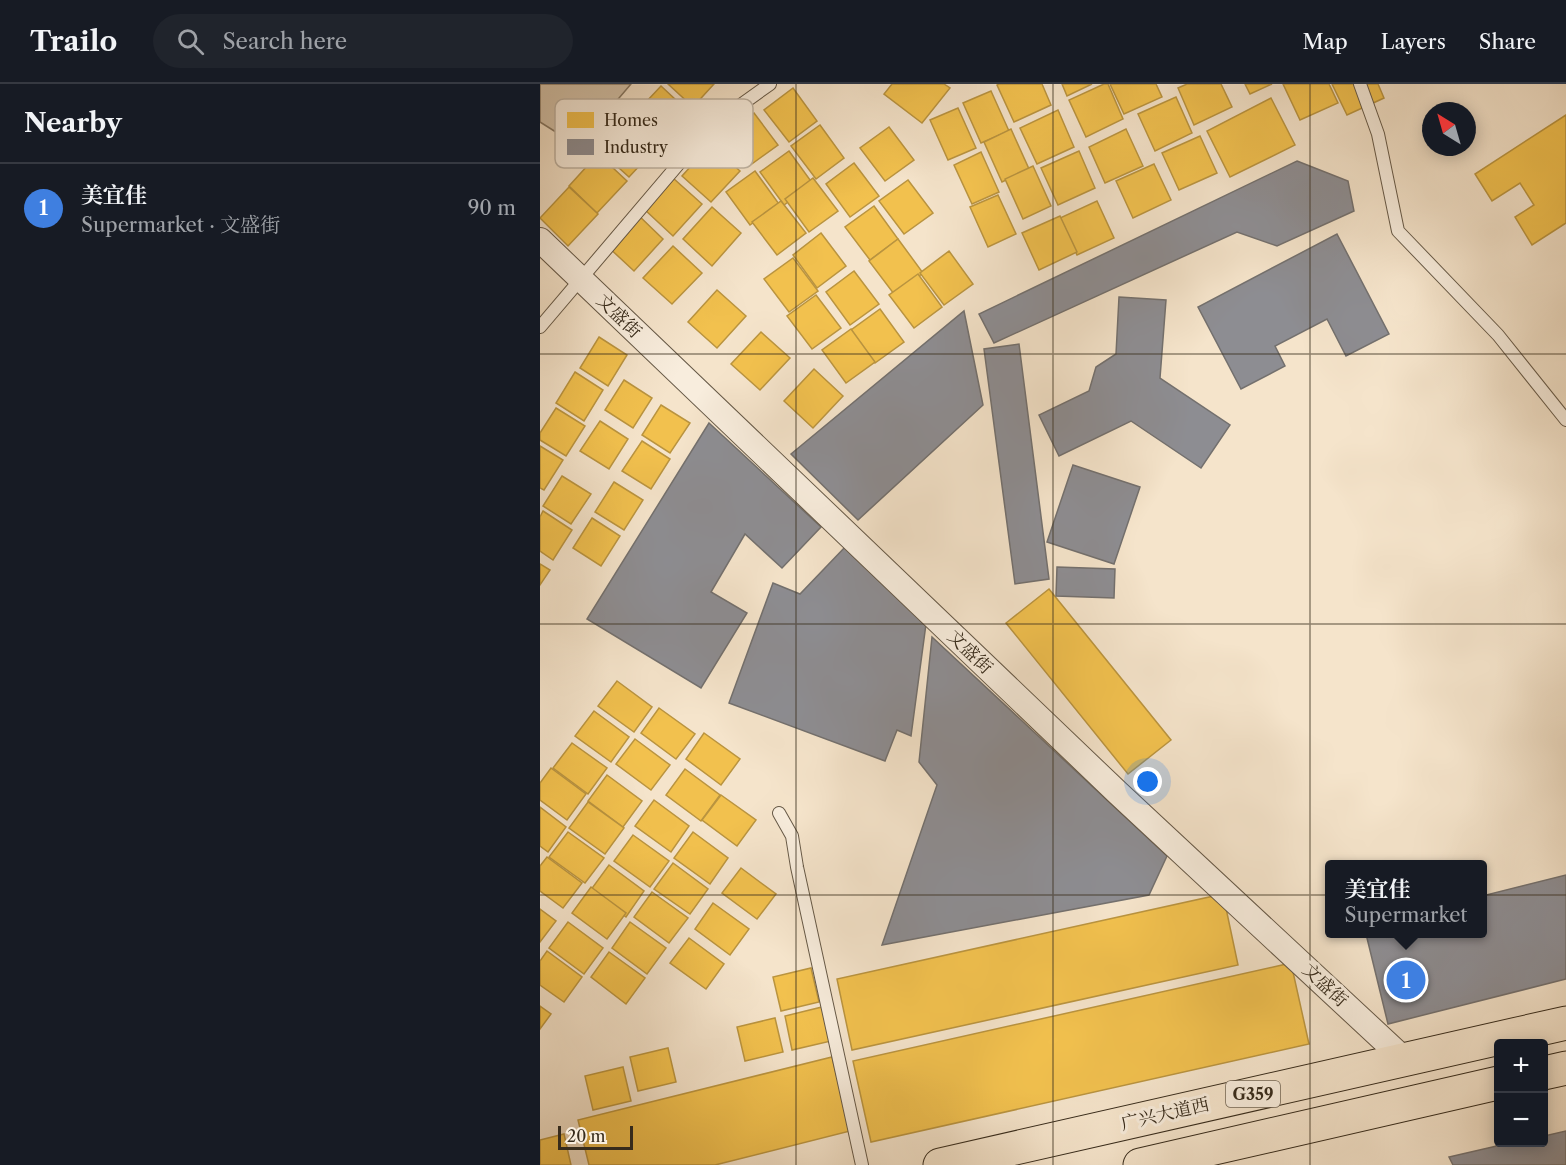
<!DOCTYPE html>
<html lang="en">
<head>
<meta charset="utf-8">
<style>
	body { margin:0; font-family:"Libre Caslon Text","Noto Serif SC",serif; background:#20242c; color:#f1f3f6 }
	.controls { position:absolute; right:18px; bottom:18px; display:grid; overflow:hidden; border-radius:6px; box-shadow:0 3px 15px #0003 }
	.controls button { width:54px; height:54px; display:grid; place-items:center; padding:0; border:0; border-bottom:2px solid #363941; background:#171b24; color:#f1f3f6; font:30px sans-serif }
	.compass { position:absolute; left:882px; top:18px; width:54px; height:54px; border-radius:50%; background:#171b24; box-shadow:0 3px 15px #0003; rotate:323deg }
	.scale { position:absolute; left:18px; bottom:15px; width:75px; box-sizing:border-box; padding-left:6px; border:3px solid #372b1b; border-top:0; font-size:16px; line-height:21px; white-space:nowrap; color:#372b1b; -webkit-text-stroke:4px #f8eddd; paint-order:stroke }
	.you { position:absolute; left:608px; top:698px; width:21px; height:21px; margin:-15px; border:4px solid #fff; border-radius:50%; background:#1a73e8; box-shadow:0 0 0 9px #1a73e833 }
	.badge { display:grid; place-items:center; width:39px; height:39px; border-radius:50%; background:#c59692; color:#fff; font-size:20px; font-weight:700 }
	.pin { position:absolute; translate:-50% -50%; border:3px solid #fff; box-shadow:0 2px 6px #0006 }
	.popup { position:absolute; left:785px; top:776px; width:162px; height:78px; box-sizing:border-box; display:grid; place-content:center; border-radius:6px; background:#171b24; filter:drop-shadow(0 2px 4px #0005); font-size:20px; white-space:nowrap; color:#9ea1a6 }
	.popup b { font-size:22px; color:#f1f3f6 }
	.popup::after { content:''; position:absolute; left:50%; top:100%; margin-left:-12px; border:12px solid transparent; border-top-color:#171b24 }
	.list { margin:0; padding:0; list-style:none }
	h2 { display:flex; justify-content:space-between; align-items:center; height:78px; margin:0; padding:0 24px; font-size:26px }
	h2 small { font-size:20px; font-weight:400; color:#9ea1a6 }
	.list li { display:grid; grid-template-columns:39px 1fr auto; gap:18px; align-items:center; box-sizing:border-box; height:90px; padding:0 24px; border-top:2px solid #363941 }
	.list b { display:block; font-size:22px; white-space:nowrap }
	.list p { margin:0; font-size:20px; white-space:nowrap; color:#9ea1a6 }
	.list em { font-size:20px; font-style:normal; color:#9ea1a6 }
	.icon { flex:none; width:33px; height:33px; fill:none; stroke:currentColor; stroke-width:2; stroke-linecap:round; stroke-linejoin:round }
	.map { position:relative; flex:none; width:1026px; height:1081px; overflow:hidden }
	header { display:flex; align-items:center; gap:36px; box-sizing:border-box; height:84px; padding:0 30px; background:#171b24; border-bottom:2px solid #363941 }
	header strong { font-size:28px }
	nav { display:flex; gap:33px; margin-inline-start:auto; font-size:21px }
	.search { width:420px; height:54px; background:#20242c; display:flex; align-items:center; gap:15px; box-sizing:border-box; padding:0 21px; border-radius:33px; color:#9ea1a6; font-size:22px }
	main { display:flex }
	aside { flex:1; background:#171b24 }
	.map>svg:first-child { display:block }
</style>
</head>
<body>
<header>
<strong>Trailo</strong>
<div class="search"><svg class="icon" aria-label="search" viewBox="0 0 24 24"><circle cx="10" cy="10" r="6"/><path d="M15 15l6 6"/></svg>Search here</div>
<nav><a>Map</a><a>Layers</a><a>Share</a></nav>
</header>
<main>
<aside>
<h2>Nearby<small></small></h2>
<ul class="list">
<li><span class="badge" style="background:#3f7fe0">1</span><div><b>美宜佳</b><p>Supermarket · 文盛街</p></div><em>90 m</em></li>
</ul>
</aside>
<div class="map">
<svg width="1026" height="1081" viewBox="0 0 1026 1081">
	<rect width="100%" height="100%" fill="#f5e4cb"/>
	<filter id="stains"><feTurbulence type="fractalNoise" baseFrequency=".00333" numOctaves="4"/><feColorMatrix values="0 0 0 0 .2 0 0 0 0 .09 0 0 0 0 .02 0 0 0 .5 -.17"/></filter>
	<radialGradient id="worn" r=".72"><stop offset=".6" stop-color="#630" stop-opacity="0"/><stop offset="1" stop-color="#630" stop-opacity=".3"/></radialGradient>
	<path fill="#d5c5ad" stroke="#867864" stroke-width="1.5" d="M0,0H91L38,62L0,38Z"/>
	<g fill="#f2c14e" stroke="#ba943f" stroke-width="1.5">
		<path d="M128,0H174L153,23Z"/>
		<path d="M352,0H404L410,4L382,39L344,10Z"/>
		<path d="M459,0H502L511,21L474,38L457,1Z"/>
		<path d="M522,0H552L527,12Z"/>
		<path d="M564,0H568L583,35L546,53L529,16Z"/>
		<path d="M570,0H616L622,13L584,30Z"/>
		<path d="M647,0H681L692,23L654,41L638,4Z"/>
		<path d="M705,0H732L710,10Z"/>
		<path d="M743,0H789L798,19L760,36Z"/>
		<path d="M792,0H838L844,14L807,31Z"/>
		<path d="M121,2L150,29L120,61L91,34Z"/>
		<path d="M253,4L277,37L249,58L224,26Z"/>
		<path d="M451,7L469,47L441,59L423,19Z"/>
		<path d="M636,13L652,49L615,67L598,30Z"/>
		<path d="M731,14L755,61L690,93L667,47Z"/>
		<path d="M418,24L436,64L408,76L390,36Z"/>
		<path d="M518,26L534,63L497,80L480,44Z"/>
		<path d="M214,29L238,61L209,82L185,50Z"/>
		<path d="M1026,31V139L992,161L975,133L994,121L980,99L952,117L935,90Z"/>
		<path d="M90,35L118,62L89,93L60,67Z"/>
		<path d="M280,41L304,74L276,95L251,62Z"/>
		<path d="M349,43L374,76L345,97L320,64Z"/>
		<path d="M471,45L489,85L462,98L444,58Z"/>
		<path d="M586,45L603,82L565,99L549,63Z"/>
		<path d="M660,52L677,89L639,106L622,69Z"/>
		<path d="M171,60L200,87L171,118L142,92Z"/>
		<path d="M249,67L273,100L244,121L220,88Z"/>
		<path d="M539,67L555,104L518,121L501,84Z"/>
		<path d="M441,68L459,108L432,120L414,81Z"/>
		<path d="M58,70L87,97L57,129L29,102Z"/>
		<path d="M314,79L339,112L310,133L286,100Z"/>
		<path d="M614,80L631,116L593,134L576,97Z"/>
		<path d="M493,82L511,122L483,135L465,95Z"/>
		<path d="M215,87L239,120L210,141L186,108Z"/>
		<path d="M133,94L162,120L133,152L104,125Z"/>
		<path d="M273,94L298,127L269,148L245,115Z"/>
		<path d="M368,96L393,129L364,150L339,117Z"/>
		<path d="M29,103L58,130L28,162L0,134Z"/>
		<path d="M458,111L476,150L448,163L430,123Z"/>
		<path d="M241,117L266,149L237,171L212,138Z"/>
		<path d="M557,117L574,154L537,171L520,134Z"/>
		<path d="M334,122L358,155L330,176L305,143Z"/>
		<path d="M172,123L201,149L172,182L143,155Z"/>
		<path d="M95,128L123,155L94,187L65,160Z"/>
		<path d="M520,132L537,168L499,186L482,149Z"/>
		<path d="M281,149L306,182L277,204L253,171Z"/>
		<path d="M358,155L383,189L354,210L329,177Z"/>
		<path d="M133,162L162,189L132,220L103,194Z"/>
		<path d="M409,167L433,200L404,221L380,189Z"/>
		<path d="M253,174L278,207L249,228L224,195Z"/>
		<path d="M314,187L339,220L310,241L286,208Z"/>
		<path d="M378,190L402,223L374,244L349,211Z"/>
		<path d="M177,206L206,232L177,264L148,238Z"/>
		<path d="M276,211L301,244L272,265L247,232Z"/>
		<path d="M340,225L364,258L335,279L311,246Z"/>
		<path d="M311,245L335,278L306,299L282,266Z"/>
		<path d="M221,248L250,274L220,306L191,280Z"/>
		<path d="M59,253L87,271L68,302L40,284Z"/>
		<path d="M274,285L303,312L273,344L244,317Z"/>
		<path d="M35,288L63,306L44,337L16,319Z"/>
		<path d="M84,296L112,314L93,344L65,326Z"/>
		<path d="M121,321L150,339L130,369L102,351Z"/>
		<path d="M16,324L45,342L26,372L0,356V349Z"/>
		<path d="M60,337L88,355L69,385L40,367Z"/>
		<path d="M102,357L130,375L111,405L82,387Z"/>
		<path d="M0,362L23,376L4,406L0,404Z"/>
		<path d="M22,392L51,410L31,440L3,422Z"/>
		<path d="M74,398L103,416L84,446L55,428Z"/>
		<path d="M3,427L32,446L13,476L0,467V433Z"/>
		<path d="M52,434L80,452L61,482L33,464Z"/>
		<path d="M0,480L10,486L0,501Z"/>
		<path d="M509,505L631,656L588,690L466,539Z"/>
		<path d="M77,597L112,623L94,648L58,622Z"/>
		<path d="M119,624L155,650L136,675L101,649Z"/>
		<path d="M54,627L89,653L71,678L35,652Z"/>
		<path d="M164,649L200,675L181,701L146,675Z"/>
		<path d="M95,655L130,681L111,706L76,680Z"/>
		<path d="M32,659L67,684L48,710L13,684Z"/>
		<path d="M11,684L46,710L27,736L0,716V699Z"/>
		<path d="M145,685L180,711L161,737L126,711Z"/>
		<path d="M67,691L102,717L83,743L48,717Z"/>
		<path d="M181,711L216,736L197,762L162,736Z"/>
		<path d="M114,716L149,742L131,768L95,742Z"/>
		<path d="M48,718L84,744L65,770L29,744Z"/>
		<path d="M0,723L26,743L8,768L0,762Z"/>
		<path d="M28,748L64,774L45,799L9,773Z"/>
		<path d="M153,748L188,774L170,800L134,774Z"/>
		<path d="M93,751L129,777L110,803L74,777Z"/>
		<path d="M7,773L42,799L23,824L0,807V782Z"/>
		<path d="M133,779L168,805L150,830L114,805Z"/>
		<path d="M69,781L104,807L86,833L50,807Z"/>
		<path d="M201,784L236,810L217,835L182,809Z"/>
		<path d="M51,803L86,829L67,855L32,829Z"/>
		<path d="M112,808L148,834L129,859L94,833Z"/>
		<path d="M683,810L698,881L312,966L297,895Z"/>
		<path d="M173,819L209,845L190,871L155,845Z"/>
		<path d="M0,825L16,837L0,858Z"/>
		<path d="M28,838L63,864L44,890L9,864Z"/>
		<path d="M90,838L126,864L107,890L72,864Z"/>
		<path d="M149,854L184,880L166,905L130,879Z"/>
		<path d="M7,867L42,893L24,918L0,901V877Z"/>
		<path d="M69,868L105,894L86,920L51,893Z"/>
		<path d="M751,879L769,960L331,1058L313,977Z"/>
		<path d="M271,884L279,918L241,927L233,893Z"/>
		<path d="M0,922L11,930L0,945Z"/>
		<path d="M282,923L291,957L252,966L245,932Z"/>
		<path d="M235,934L243,968L205,977L197,943Z"/>
		<path d="M128,964L136,998L98,1007L90,973Z"/>
		<path d="M292,973L310,1047L175,1081H49L38,1036Z"/>
		<path d="M83,983L91,1017L53,1026L45,992Z"/>
		<path d="M24,1050L31,1081H0V1056Z"/>
	</g>
	<g fill="#8d8d92" stroke="#73706e" stroke-width="1.5">
		<path d="M757,77L808,97L814,127L737,162L697,148L454,259L439,230Z"/>
		<path d="M797,150L849,250L806,272L787,235L735,262L745,282L701,305L658,223Z"/>
		<path d="M579,213L626,216L620,294L690,341L661,384L591,337L519,372L499,331L549,307L556,283L576,270Z"/>
		<path d="M424,227L443,321L318,436L251,370Z"/>
		<path d="M479,260L509,495L475,500L444,265Z"/>
		<path d="M169,339L281,443L242,484L205,450L171,508L207,529L161,604L47,535Z"/>
		<path d="M533,381L600,403L574,480L507,458Z"/>
		<path d="M306,462L386,540L371,652L357,646L345,677L189,619L233,499L260,510Z"/>
		<path d="M517,483L575,485L574,514L516,512Z"/>
		<path d="M392,553L627,772L609,811L342,861L397,701L379,678Z"/>
		<path d="M1026,791V895L848,940L826,850H942V812Z"/>
		<path d="M1026,1047V1081H913L909,1073L974,1058H1004V1052Z"/>
	</g>
	<g fill="none" stroke-linecap="round" stroke-linejoin="round">
		<defs>
			<g id="service">
				<path d="M820,0L838,50L858,147L958,251L1026,336"/>
				<path d="M0,243L170,43L230,0"/>
				<path d="M239,729L252,752L257,783L322,1081"/>
			</g>
			<path id="minor" d="M0,156L578,709L865,976"/>
			<g id="trunk">
				<path d="M1004,989L1026,984"/>
				<path d="M400,1081L1026,939"/>
				<path d="M600,1081L958,999"/>
			</g>
		</defs>
		<use href="#service" stroke="#665947" stroke-width="14"/>
		<use href="#minor" stroke="#665947" stroke-width="26"/>
		<use href="#trunk" stroke="#372b1b" stroke-width="35"/>
		<use href="#service" stroke="#f8eddd" stroke-width="12"/>
		<use href="#minor" stroke="#f8eddd" stroke-width="24"/>
		<use href="#trunk" stroke="#f5e4cb" stroke-width="33"/>
	</g>
	<path fill="none" stroke="#372b1b" stroke-width="1.5" stroke-opacity="0.55" d="M256,0V1081M513,0V1081M770,0V1081M0,270H1026M0,540H1026M0,811H1026"/>
	<g text-anchor="middle" dominant-baseline="central" stroke-width="6" stroke-linejoin="round" paint-order="stroke">
		<rect fill="#f8eddd" stroke="#716555" stroke-width="1.5" x="686" y="997" width="54" height="26" rx="4.5"/>
		<g font-size="16" font-weight="bold" fill="#372b1b">
			<text x="713" y="1010">G359</text>
		</g>
		<g font-size="18" fill="#372b1b" stroke="#f8eddd">
			<text transform="translate(79 232) rotate(44)">文盛街</text>
			<text transform="translate(430 568) rotate(44)">文盛街</text>
			<text transform="translate(785 901) rotate(43)">文盛街</text>
			<text transform="translate(625 1030) rotate(-13)">广兴大道西</text>
		</g>
	</g>
	<rect x="15" y="15" width="198" height="69" rx="9" fill="#f8eddd" stroke="#beb3a3" stroke-width="1.5"/>
	<rect x="27" y="28" width="27" height="16" fill="#f2c14e"/>
	<rect x="27" y="55" width="27" height="16" fill="#8d8d92"/>
	<g font-size="16" fill="#372b1b">
		<text x="64" y="42">Homes</text>
		<text x="64" y="69">Industry</text>
	</g>
	<rect width="100%" height="100%" filter="url(#stains)"/>
	<rect width="100%" height="100%" fill="url(#worn)"/>
</svg>
<div class="controls">
<button>+</button>
<button>−</button>
</div>
<svg class="compass" viewBox="-18 -18 36 36"><path d="M0-13l5 13h-10z" fill="#e53935"/><path d="M0 13l5-13h-10z" fill="#9ea1a6"/></svg>
<div class="scale">20 m</div>
<div class="you"></div>
<div class="pin badge" style="left:866px;top:896px;background:#3f7fe0">1</div>
<div class="popup"><b>美宜佳</b>Supermarket</div>
</div>
</main>
</body>
</html>
